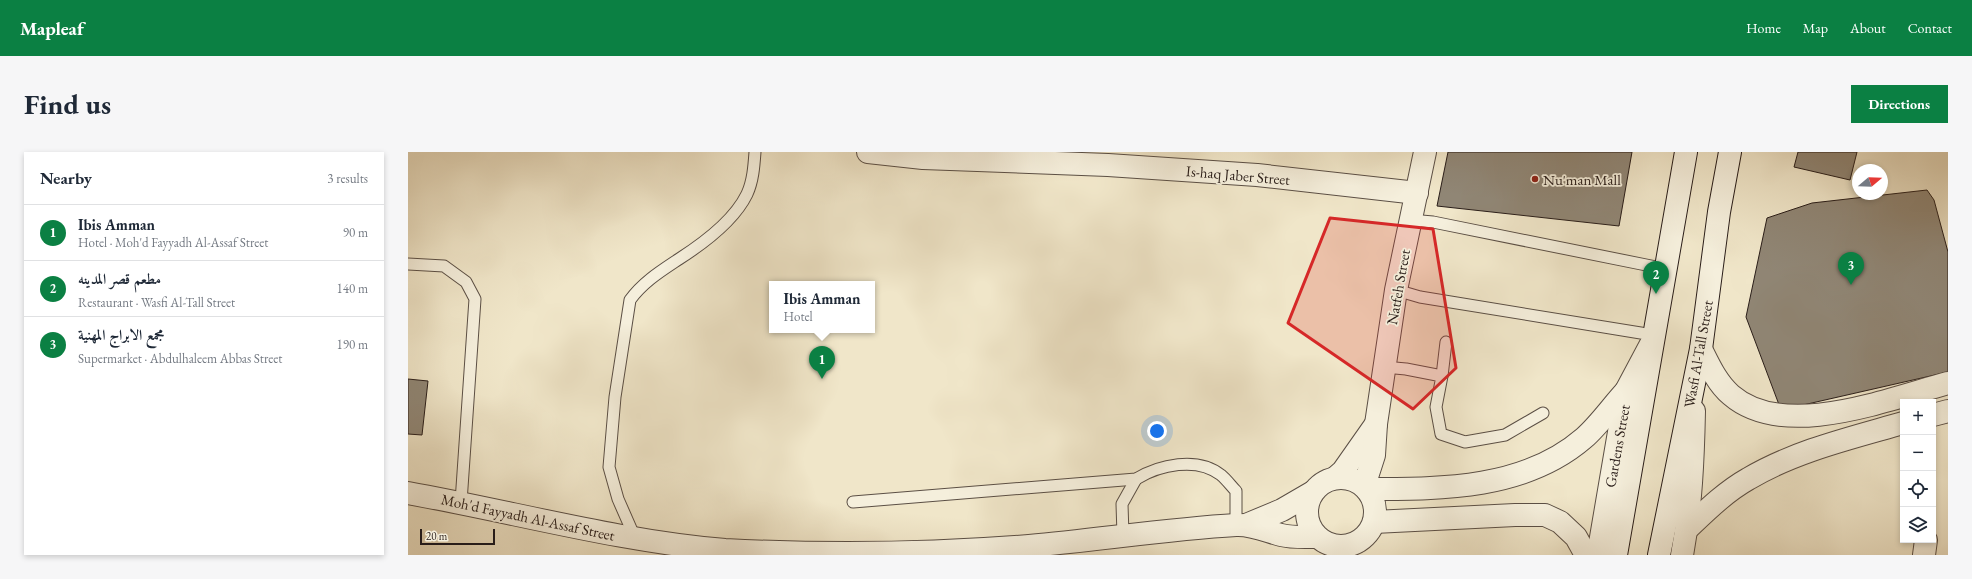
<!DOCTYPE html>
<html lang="en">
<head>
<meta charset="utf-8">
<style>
	body { margin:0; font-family:"EB Garamond",Amiri,serif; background:#f6f6f7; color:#1f2937 }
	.controls { position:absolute; right:12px; bottom:12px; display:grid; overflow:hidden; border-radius:0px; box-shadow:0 2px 6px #0003 }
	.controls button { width:36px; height:36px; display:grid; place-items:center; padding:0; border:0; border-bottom:1px solid #e0e1e3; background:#fff; color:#1f2937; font:20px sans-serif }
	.compass { position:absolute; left:1444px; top:12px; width:36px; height:36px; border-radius:50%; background:#fff; box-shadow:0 2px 6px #0003; rotate:71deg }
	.scale { position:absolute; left:12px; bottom:10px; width:75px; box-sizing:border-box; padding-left:4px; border:2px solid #291d19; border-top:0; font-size:11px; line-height:14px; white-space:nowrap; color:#291d19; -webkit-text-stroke:3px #f5efdc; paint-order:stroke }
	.you { position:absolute; left:749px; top:279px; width:14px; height:14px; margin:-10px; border:3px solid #fff; border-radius:50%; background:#1a73e8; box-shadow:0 0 0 6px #1a73e833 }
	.badge { display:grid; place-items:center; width:26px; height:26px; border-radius:50%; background:#0b8043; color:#fff; font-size:13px; font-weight:700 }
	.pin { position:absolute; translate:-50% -33px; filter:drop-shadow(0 1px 2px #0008) }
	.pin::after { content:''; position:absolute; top:21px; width:14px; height:12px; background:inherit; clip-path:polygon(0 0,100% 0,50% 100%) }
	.popup { position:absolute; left:361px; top:129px; width:106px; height:52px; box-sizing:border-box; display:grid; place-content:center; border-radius:0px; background:#fff; filter:drop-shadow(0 1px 3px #0005); font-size:13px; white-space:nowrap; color:#747a83 }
	.popup b { font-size:15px; color:#1f2937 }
	.popup::after { content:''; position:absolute; left:50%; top:100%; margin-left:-8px; border:8px solid transparent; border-top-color:#fff }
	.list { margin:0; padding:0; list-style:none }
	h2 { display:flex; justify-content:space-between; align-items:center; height:52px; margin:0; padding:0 16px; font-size:17px }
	h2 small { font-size:13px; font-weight:400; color:#747a83 }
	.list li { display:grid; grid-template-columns:26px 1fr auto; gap:12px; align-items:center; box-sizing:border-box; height:56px; padding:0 16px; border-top:1px solid #e0e1e3 }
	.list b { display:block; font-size:15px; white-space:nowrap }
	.list p { margin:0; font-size:13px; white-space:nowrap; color:#747a83 }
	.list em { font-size:13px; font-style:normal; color:#747a83 }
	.icon { flex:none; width:22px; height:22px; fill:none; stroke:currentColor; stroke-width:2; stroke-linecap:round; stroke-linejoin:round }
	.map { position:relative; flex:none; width:1540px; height:403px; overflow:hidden; border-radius:0px }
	header { display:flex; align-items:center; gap:24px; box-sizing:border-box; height:56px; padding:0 20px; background:#0b8043; color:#fff }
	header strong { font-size:19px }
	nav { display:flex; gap:22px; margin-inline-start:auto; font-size:14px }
	.intro { display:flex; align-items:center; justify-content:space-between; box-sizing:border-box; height:96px; padding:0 24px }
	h1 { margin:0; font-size:28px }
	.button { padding:10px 18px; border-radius:0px; background:#0b8043; color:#fff; font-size:14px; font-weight:700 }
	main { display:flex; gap:24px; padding:0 24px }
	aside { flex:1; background:#fff; border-radius:0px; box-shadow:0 2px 6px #0003 }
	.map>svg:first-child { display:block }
</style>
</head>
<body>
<header>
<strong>Mapleaf</strong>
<nav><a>Home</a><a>Map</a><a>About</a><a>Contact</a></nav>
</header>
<div class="intro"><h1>Find us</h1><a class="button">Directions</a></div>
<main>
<aside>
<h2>Nearby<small>3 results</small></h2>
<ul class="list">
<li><span class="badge">1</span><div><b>Ibis Amman</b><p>Hotel · Moh'd Fayyadh Al-Assaf Street</p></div><em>90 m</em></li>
<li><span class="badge">2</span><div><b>مطعم قصر المدينه</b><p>Restaurant · Wasfi Al-Tall Street</p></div><em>140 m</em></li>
<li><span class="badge">3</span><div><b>مجمع الابراج المهنية</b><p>Supermarket · Abdulhaleem Abbas Street</p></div><em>190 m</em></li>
</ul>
</aside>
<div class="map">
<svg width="1540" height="403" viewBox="0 0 1540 403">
	<rect width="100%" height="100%" fill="#f0e6c9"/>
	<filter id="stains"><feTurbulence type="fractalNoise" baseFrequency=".005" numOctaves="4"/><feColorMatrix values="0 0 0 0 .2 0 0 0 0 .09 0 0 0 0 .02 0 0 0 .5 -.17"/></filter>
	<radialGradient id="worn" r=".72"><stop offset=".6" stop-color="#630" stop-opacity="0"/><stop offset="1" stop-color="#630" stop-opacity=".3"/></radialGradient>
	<g fill="#908675" stroke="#291d19">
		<path d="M1040,0H1224L1211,74L1029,54Z"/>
		<path d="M1390,0H1449L1442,28L1386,15Z"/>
		<path d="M1519,38L1526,48L1540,100V220L1373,258L1338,165L1359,66L1404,51Z"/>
		<path d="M0,227L20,229L14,283L0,282Z"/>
	</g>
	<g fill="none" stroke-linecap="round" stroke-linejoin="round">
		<defs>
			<g id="service">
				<path d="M1002,68L1025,70L1258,117"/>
				<path d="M0,112L36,114L58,130L67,147L53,350"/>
				<path d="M988,138L1012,145L1245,183"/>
				<path d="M976,215L998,217L1034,224L1028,255L1033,282L1057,290L1097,283L1135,261"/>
				<path d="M1034,224L1038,190"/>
				<path d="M445,350L728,327C751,313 789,304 813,323C819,328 823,334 828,339V373"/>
				<path d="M715,383L714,352L728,327"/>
				<path d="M228,388L210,347L201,315L207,245L222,148C235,130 253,119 271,107C296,91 326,69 339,42C345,29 346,14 347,0"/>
			</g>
			<g id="minor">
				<path d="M460,0L515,6L700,13L849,23L1009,41"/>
				<circle cx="933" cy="360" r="34"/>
				<path d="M927,326L935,319L968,272"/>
				<path d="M956,334L966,303L968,272L988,138L1017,0"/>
				<path d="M959,337C1032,337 1116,338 1176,286C1191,273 1204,254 1218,239"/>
				<path d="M0,341C106,360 210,389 317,398C418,403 521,402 621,394C690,388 759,377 828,373C843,372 858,379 873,383C885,386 897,385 909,385"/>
				<path d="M966,370L1107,363H1137L1152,370L1168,385L1178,403"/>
				<path d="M838,373L874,358L905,340"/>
				<path d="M1516,403L1518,388"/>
			</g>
			<g id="tertiary">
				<path d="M1293,197C1301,213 1309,231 1323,243C1376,289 1480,247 1540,231"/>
				<path d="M1525,263L1540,259"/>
				<path d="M1279,377C1298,359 1317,340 1340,327C1387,299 1443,286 1495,271"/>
				<path d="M1190,403L1218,239L1243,192"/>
				<path d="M1274,403C1283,355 1285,307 1286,259"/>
			</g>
			<g id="secondary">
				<path d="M1208,403L1278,0"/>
				<path d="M1251,403L1293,197L1311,60L1322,0"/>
			</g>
		</defs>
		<use href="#service" stroke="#5b4f45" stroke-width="13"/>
		<use href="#minor" stroke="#5b4f45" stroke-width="24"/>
		<use href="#tertiary" stroke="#5b4f45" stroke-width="24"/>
		<use href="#secondary" stroke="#291d19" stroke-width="24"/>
		<use href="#service" stroke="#f5efdc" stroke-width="11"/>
		<use href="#minor" stroke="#f5efdc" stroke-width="22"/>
		<use href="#tertiary" stroke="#f5efdc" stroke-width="22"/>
		<use href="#secondary" stroke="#f5efdc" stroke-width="22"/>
	</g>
	<path fill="#d62828" fill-opacity="0.2" stroke="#d62828" stroke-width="3" stroke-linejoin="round" d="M922,66L1025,77L1048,216L1005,257L880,171Z"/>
	<circle fill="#8f2418" stroke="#f5efdc" stroke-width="1.5" cx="1127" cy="27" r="4"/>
	<g text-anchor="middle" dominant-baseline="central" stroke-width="3.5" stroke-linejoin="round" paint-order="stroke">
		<g font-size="15" fill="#291d19" stroke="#f5efdc">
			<text transform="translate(830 23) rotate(5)">Is-haq Jaber Street</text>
			<text transform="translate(990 135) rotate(-80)">Natfeh Street</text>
			<text transform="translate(1290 202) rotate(-80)">Wasfi Al-Tall Street</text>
			<text transform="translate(1209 294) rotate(-80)">Gardens Street</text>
			<text transform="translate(120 365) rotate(12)">Moh'd Fayyadh Al-Assaf Street</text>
		</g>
		<g font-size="15" fill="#291d19" stroke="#f5efdc" text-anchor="start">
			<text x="1135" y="27">Nu'man Mall</text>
		</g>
	</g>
	<rect width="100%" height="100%" filter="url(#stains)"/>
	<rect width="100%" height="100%" fill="url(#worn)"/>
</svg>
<div class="controls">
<button>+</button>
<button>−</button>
<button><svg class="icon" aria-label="locate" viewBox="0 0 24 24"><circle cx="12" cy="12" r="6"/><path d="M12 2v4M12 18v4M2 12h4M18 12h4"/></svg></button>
<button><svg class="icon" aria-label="layers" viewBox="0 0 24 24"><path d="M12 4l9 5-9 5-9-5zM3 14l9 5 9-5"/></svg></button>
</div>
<svg class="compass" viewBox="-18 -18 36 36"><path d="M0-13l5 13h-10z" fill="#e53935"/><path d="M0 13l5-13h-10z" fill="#747a83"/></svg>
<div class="scale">20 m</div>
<div class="you"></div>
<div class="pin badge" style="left:414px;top:227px">1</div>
<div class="popup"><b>Ibis Amman</b>Hotel</div>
<div class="pin badge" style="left:1248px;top:142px">2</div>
<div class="pin badge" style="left:1443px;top:133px">3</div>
</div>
</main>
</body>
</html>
